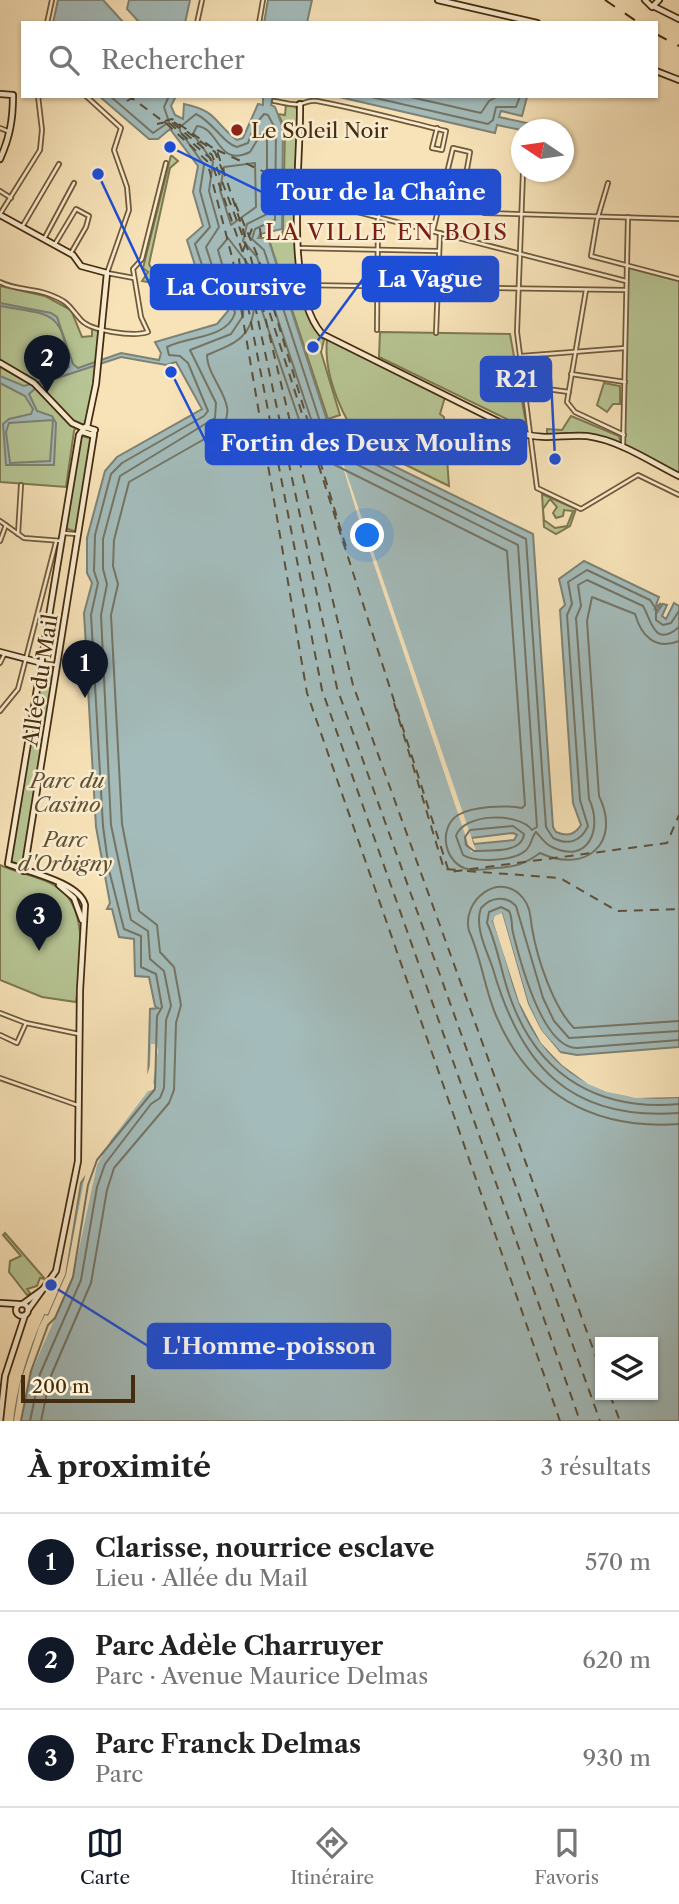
<!DOCTYPE html>
<html lang="fr">
<head>
<meta charset="utf-8">
<style>
	body { margin:0; font-family:"Libre Caslon Text",serif; background:#f6f6f6; color:#222 }
	.controls { position:absolute; right:21px; bottom:21px; display:grid; overflow:hidden; border-radius:0px; box-shadow:0 2px 5px #0004 }
	.controls button { width:63px; height:63px; display:grid; place-items:center; padding:0; border:0; border-bottom:2px solid #e0e0e0; background:#fff; color:#222; font:35px sans-serif }
	.compass { position:absolute; left:511px; top:119px; width:63px; height:63px; border-radius:50%; background:#fff; box-shadow:0 2px 5px #0004; rotate:283deg }
	.scale { position:absolute; left:21px; bottom:18px; width:114px; box-sizing:border-box; padding-left:7px; border:4px solid #442c0e; border-top:0; font-size:19px; line-height:24px; white-space:nowrap; color:#442c0e; -webkit-text-stroke:5px #faedd2; paint-order:stroke }
	.you { position:absolute; left:368px; top:536px; width:24px; height:24px; margin:-18px; border:5px solid #fff; border-radius:50%; background:#1a73e8; box-shadow:0 0 0 10px #1a73e833 }
	.badge { display:grid; place-items:center; width:46px; height:46px; border-radius:50%; background:#111827; color:#fff; font-size:23px; font-weight:700 }
	.pin { position:absolute; translate:-50% -58px; filter:drop-shadow(0 2px 4px #0008) }
	.pin::after { content:''; position:absolute; top:37px; width:24px; height:21px; background:inherit; clip-path:polygon(0 0,100% 0,50% 100%) }
	.list { margin:0; padding:0; list-style:none }
	h2 { display:flex; justify-content:space-between; align-items:center; height:91px; margin:0; padding:0 28px; font-size:30px }
	h2 small { font-size:23px; font-weight:400; color:#767676 }
	.list li { display:grid; grid-template-columns:46px 1fr auto; gap:21px; align-items:center; box-sizing:border-box; height:98px; padding:0 28px; border-top:2px solid #e0e0e0 }
	.list b { display:block; font-size:26px; white-space:nowrap }
	.list p { margin:0; font-size:23px; white-space:nowrap; color:#767676 }
	.list em { font-size:23px; font-style:normal; color:#767676 }
	.icon { flex:none; width:38px; height:38px; fill:none; stroke:currentColor; stroke-width:2; stroke-linecap:round; stroke-linejoin:round }
	.map { position:relative; flex:none; width:679px; height:1421px; overflow:hidden }
	.search { position:absolute; background:#fff; box-shadow:0 2px 5px #0004; left:21px; right:21px; top:21px; height:77px; display:flex; align-items:center; gap:18px; box-sizing:border-box; padding:0 24px; border-radius:0px; color:#767676; font-size:26px }
	.sheet { height:385px; background:#fff }
	nav { display:flex; justify-content:space-around; align-items:center; box-sizing:border-box; height:98px; border-top:2px solid #e0e0e0; background:#fff; font-size:19px; color:#767676 }
	nav a { display:grid; justify-items:center; gap:4px }
	nav .on { color:#111827 }
	.map>svg:first-child { display:block }
</style>
</head>
<body>
<div class="map">
<svg width="679" height="1421" viewBox="0 0 679 1421">
	<rect width="100%" height="100%" fill="#f8e3b9"/>
	<filter id="stains"><feTurbulence type="fractalNoise" baseFrequency=".00286" numOctaves="4"/><feColorMatrix values="0 0 0 0 .2 0 0 0 0 .09 0 0 0 0 .02 0 0 0 .5 -.17"/></filter>
	<radialGradient id="worn" r=".72"><stop offset=".6" stop-color="#630" stop-opacity="0"/><stop offset="1" stop-color="#630" stop-opacity=".3"/></radialGradient>
	<g fill="#b7c594" stroke="#7e7851" stroke-width="2" fill-rule="evenodd">
		<path d="M286,104L295,106L298,111C297,166 282,302 324,340L321,352L340,415L328,419L269,240L282,235L283,229L285,128L278,114L285,115Z"/>
		<path d="M171,155L178,161L170,168L149,264L155,275L147,282L142,281L148,272L143,268Z"/>
		<path d="M627,265L679,279V476L624,446Z"/>
		<path d="M0,286L45,296L71,310L82,337L92,336V327L100,329L97,373L86,425H77L74,431L66,487L0,482Z"/>
		<path d="M380,332L510,334L526,423L521,426L379,357Z"/>
		<path d="M327,339L445,397L440,414L444,417L449,486L367,446L366,449C344,421 323,376 327,339Z"/>
		<path d="M604,383L620,386V404H613L607,412L597,405Z"/>
		<path d="M571,416L619,436L621,443L606,439L547,434V429L562,430Z"/>
		<path d="M81,436L94,439L77,532L65,528Z"/>
		<path d="M542,494L576,509L570,526L556,534L544,527ZM550,499L557,507L553,513L556,518L563,516L564,510L573,511L567,526L555,528L544,520L543,509Z"/>
		<path d="M42,666L56,669L23,866L10,861Z"/>
		<path d="M0,865C18,874 45,877 60,889C89,911 81,970 76,1002L42,997L0,980Z"/>
		<path d="M5,1233L45,1279L40,1278L37,1286L27,1289L30,1293L27,1295L9,1272L10,1261L21,1256L3,1235Z"/>
	</g>
	<g fill="#a3bbba" stroke="#7d8275" stroke-width="2" fill-rule="evenodd">
		<path d="M58,0H103L124,23H53Z"/>
		<path d="M129,0H190L185,23H140L127,9Z"/>
		<path d="M268,0H312L307,23H264Z"/>
		<path d="M99,96H176L171,106L175,115L183,119L184,104C218,111 214,123 237,140L243,138L258,104L263,105V96H273L271,105L275,107L283,128L282,227V229L260,234L258,238H268L332,436L533,534L553,827L556,832C567,837 575,835 581,825L573,803L560,610L565,605L559,579L584,561L659,597L655,608L661,603L656,614L663,604L667,605L662,616L666,619L674,603L679,606V1047L577,1055L560,1052L541,1031L528,1004L502,914L493,921C505,948 509,977 520,1004C549,1075 604,1103 679,1097V1421H14C18,1385 31,1346 45,1315L48,1316L66,1275L81,1183L148,1084L150,1009L158,1008L155,1006L149,977L135,976L134,939L119,937L112,909H107L110,903L96,827L88,689L85,686L88,682L84,613L92,583L87,573V538L105,471L117,457L202,409L176,362L166,365L121,357L48,381L69,367C62,309 51,315 0,306V303L51,313L57,317L73,364L78,368L121,353L159,360L161,353L155,342L217,324L228,311L225,299L205,297L187,240L203,226L193,192L198,166L170,129L158,139H149ZM513,833L517,835L514,840L474,844L471,838ZM600,1342H653V1395H600Z"/>
		<path d="M335,96H522L527,97L522,116L501,111L499,117L555,129L521,130L497,125L495,133Z"/>
		<path d="M0,376L24,386L45,380L29,394L37,411L52,416L56,423L54,465H6L3,424L9,419L31,414L33,409L25,396L0,383ZM53,420L50,461L10,463L6,432L9,423Z"/>
	</g>
	<g fill="#f8e3b9">
		<path d="M333,434L476,851L471,852L359,520Z"/>
		<path d="M502,913L528,1004L541,1030L563,1056L539,1034L564,1062L590,1081L608,1088L636,1095L679,1094V1097L636,1098L607,1092L588,1084L562,1065L541,1043L519,1002L493,921L495,916Z"/>
		<path d="M151,1044H156L158,1050L153,1083L157,1089L148,1091L111,1140L97,1165L73,1277L31,1373L22,1421H14L20,1384L39,1327L45,1315L48,1316L66,1275L89,1155L144,1084L150,1066Z"/>
	</g>
	<g fill="none" stroke-linecap="round" stroke-linejoin="round">
		<g stroke="#747464" stroke-width="2">
			<path d="M110,96L153,133L169,122L164,107L169,96"/>
			<path d="M367,96L488,124L493,120L496,107H516L520,96"/>
			<path d="M406,96L481,113L489,101L498,96"/>
			<path d="M255,163L256,207L231,225L220,190L224,167Z"/>
			<path d="M228,238L248,264L254,283L252,286L224,271L218,250Z"/>
			<path d="M513,826L524,834C522,854 489,850 474,851L466,845L465,837L470,830Z"/>
			<path d="M679,1021L574,1028C553,1007 537,958 532,928C530,917 531,908 523,898C500,870 461,900 469,931C481,957 484,986 495,1013C528,1094 593,1130 679,1124"/>
			<path d="M679,1031L569,1038L554,1021L543,998L516,906C506,895 491,897 481,908C474,927 487,951 493,969C521,1067 571,1121 679,1113"/>
			<path d="M679,1040L577,1048C542,1048 520,961 513,933C511,925 513,919 509,911L501,907L489,912L487,923C499,949 502,979 513,1005C542,1079 602,1111 679,1104"/>
			<path d="M21,1421L31,1371L48,1325L55,1318L73,1277L88,1185L97,1160L155,1089L157,1016L162,1007L156,974L141,967V936L124,929L109,870L103,826L91,615L98,583L94,571L95,535L111,474L122,463L204,416L208,411L188,363L180,356L169,355L167,347C188,336 227,339 235,313L230,294L210,289L195,244L210,227L200,191L204,165L180,131V127L196,114C213,122 224,144 237,147L248,143L254,126L264,114L268,115L276,130L275,220L255,229L252,239L264,250L326,440L526,539L546,827L553,838C569,846 581,841 588,826L580,800L567,615L572,604L568,582L587,570L650,600L656,609V620L663,625L671,623L679,611"/>
			<path d="M30,1421L40,1374L81,1280L97,1187L105,1164L151,1104L160,1098L164,1088L166,1020L171,1006L164,971L150,959L148,931L131,920L111,825L101,615L107,584L103,569V539L120,476L215,418L216,403L190,350L231,334L243,316C245,293 236,287 217,281L206,247L219,227L209,191L213,162L193,134L197,126C220,128 217,168 250,152L261,134L267,135V214L247,224L243,241L257,257L320,446L518,545L537,827L532,830C519,812 463,813 456,836L463,855C475,863 514,861 525,851C532,846 531,837 536,832C541,837 545,844 552,847C589,865 603,828 589,799L576,618L581,606L578,585L587,580L643,606C651,619 654,649 679,627"/>
			<path d="M41,1421L50,1378L91,1283L107,1190L114,1168L169,1103L174,1090L176,1023L181,1005L174,967L160,952L157,925L139,911L122,824L111,615L118,584L113,566L114,540L129,482L215,433C247,408 207,382 207,355C234,344 254,337 254,303L259,302L307,443L313,454L507,551L525,805L522,808C506,805 473,806 458,815C439,827 443,859 464,868C474,872 485,869 496,868C515,867 525,864 540,853C585,874 622,844 599,796L587,621L592,597L635,614C641,635 655,651 679,641"/>
		</g>
		<g stroke="#5c5039" stroke-width="2" stroke-dasharray="9 7" stroke-linecap="butt">
			<path d="M127,101L132,98L168,125L207,161L233,261L307,693L560,1421"/>
			<path d="M165,121L172,119L217,151L247,242"/>
			<path d="M174,122L215,152L223,172"/>
			<path d="M169,123L210,158L245,259L337,688L600,1421"/>
			<path d="M157,124L170,121L212,155L251,258L353,685L600,1368"/>
			<path d="M217,150L271,175"/>
			<path d="M235,203L258,257L346,547"/>
			<path d="M261,237L260,229H252L239,260L322,690L580,1421"/>
			<path d="M255,267L449,872L667,843L679,815"/>
			<path d="M394,703L444,869L458,870"/>
			<path d="M467,871L560,878L617,911L679,909"/>
			<path d="M610,1395L620,1421"/>
		</g>
		<defs>
			<g id="street">
				<path d="M47,23L52,0"/>
				<path d="M197,23L202,0"/>
				<path d="M259,23L263,0"/>
				<path d="M86,96L121,128L114,150L127,187L129,210L107,273L134,278"/>
				<path d="M274,101C282,102 293,106 301,104C307,102 309,100 317,101C360,109 403,121 446,131L442,150L432,148L437,128"/>
				<path d="M0,128L10,132"/>
				<path d="M523,172L517,332L537,488L581,509L638,475L679,495"/>
				<path d="M608,183L597,220L591,256L679,279"/>
				<path d="M0,191L11,198"/>
				<path d="M299,197L626,281"/>
				<path d="M0,214L40,150L42,130L38,96"/>
				<path d="M22,227L59,164"/>
				<path d="M433,231L453,148L470,152L465,180L485,189L484,213L679,219"/>
				<path d="M44,239L74,183"/>
				<path d="M55,244L76,209L89,216L86,227L71,253"/>
				<path d="M298,248L438,251"/>
				<path d="M0,282C15,290 32,288 48,294C69,302 67,304 81,320C91,331 133,337 148,332L141,317L133,269L142,259L166,163"/>
				<path d="M301,285L626,290"/>
				<path d="M586,290L567,402L575,412L624,435"/>
				<path d="M377,330L378,220L382,202"/>
				<path d="M436,333L440,233"/>
				<path d="M521,356L625,348"/>
				<path d="M571,374L625,382"/>
				<path d="M525,386L569,392"/>
				<path d="M623,448L628,217"/>
				<path d="M0,521L24,538L62,541"/>
				<path d="M63,533L76,534"/>
				<path d="M18,534L21,485"/>
				<path d="M0,541L6,525"/>
				<path d="M0,663L5,653"/>
				<path d="M42,663L56,665"/>
				<path d="M0,711L18,689L56,542"/>
				<path d="M0,1013L26,1023L79,1034"/>
				<path d="M0,1035L17,1043L26,1023"/>
				<path d="M0,1078L77,1105"/>
			</g>
			<g id="secondary">
				<path d="M438,0L537,23"/>
				<path d="M645,0L652,7L659,0"/>
				<path d="M655,7L679,19"/>
				<path d="M656,71L679,80"/>
				<path d="M0,94L13,95C13,119 10,137 0,159"/>
				<path d="M300,104C301,163 283,289 322,334L521,433C544,441 564,434 587,436C619,440 651,462 679,476"/>
				<path d="M0,215L73,255L81,266L107,273L96,384L87,427"/>
				<path d="M0,363L34,383L72,423L83,428"/>
				<path d="M0,652L42,663"/>
				<path d="M24,871L94,434"/>
				<path d="M59,885L74,898L82,920"/>
				<path d="M0,1303L18,1304"/>
				<path d="M24,1303L42,1290"/>
				<circle cx="22" cy="1310" r="6"/>
				<path d="M28,1310L56,1271L78,1161L80,990L85,905C80,883 29,872 8,864L79,435L85,427L95,430L92,435L83,432"/>
				<path d="M0,1421L5,1376L25,1315"/>
			</g>
		</defs>
		<use href="#street" stroke="#715a39" stroke-width="6"/>
		<use href="#secondary" stroke="#442c0e" stroke-width="8"/>
		<use href="#street" stroke="#faedd2" stroke-width="2.5"/>
		<use href="#secondary" stroke="#faedd2" stroke-width="4.5"/>
		<g stroke="#442c0e" stroke-width="2" stroke-dasharray="12 12" stroke-linecap="butt">
			<path d="M605,0L639,23"/>
			<path d="M656,34L679,46"/>
		</g>
	</g>
	<circle fill="#8f2418" stroke="#faedd2" stroke-width="2.5" cx="237" cy="130" r="7"/>
	<g text-anchor="middle" dominant-baseline="central" stroke-width="5" stroke-linejoin="round" paint-order="stroke">
		<g font-size="21" fill="#442c0e" stroke="#faedd2" text-anchor="start">
			<text x="251" y="130">Le Soleil Noir</text>
		</g>
		<g font-size="21" fill="#442c0e" stroke="#faedd2">
			<text transform="translate(40 680) rotate(-81)">Allée du Mail</text>
		</g>
		<g font-size="21" font-style="italic" fill="#615230" stroke="#faedd2">
			<text x="67" y="780">Parc du<tspan x="67" dy="24">Casino</tspan></text>
			<text x="65" y="839">Parc<tspan x="65" dy="24">d'Orbigny</tspan></text>
		</g>
		<g font-size="23" letter-spacing="2" fill="#7a1f14" stroke="#faedd2">
			<text x="387" y="232">LA VILLE EN BOIS</text>
		</g>
	</g>
	<path fill="none" stroke="#1d4ed8" stroke-width="2.5" d="M170 147L262 192M313 347L363 279M98 174L151 287M555 459L551 379M171 372L206 442M51 1285L148 1346"/>
	<g fill="#1d4ed8" stroke="#faedd2" stroke-width="2.5">
		<circle cx="170" cy="147" r="7"/>
		<circle cx="313" cy="347" r="7"/>
		<circle cx="98" cy="174" r="7"/>
		<circle cx="555" cy="459" r="7"/>
		<circle cx="171" cy="372" r="7"/>
		<circle cx="51" cy="1285" r="7"/>
	</g>
	<g fill="#1d4ed8" stroke="#1d4ed8" stroke-width="2.5">
		<rect x="262" y="170" width="238" height="44" rx="7"/>
		<rect x="363" y="257" width="135" height="44" rx="7"/>
		<rect x="151" y="265" width="169" height="44" rx="7"/>
		<rect x="481" y="357" width="70" height="44" rx="7"/>
		<rect x="206" y="420" width="320" height="44" rx="7"/>
		<rect x="148" y="1324" width="242" height="44" rx="7"/>
	</g>
	<g font-size="23" text-anchor="middle" font-weight="bold" fill="#fff">
		<text x="381" y="200">Tour de la Chaîne</text>
		<text x="430" y="287">La Vague</text>
		<text x="236" y="295">La Coursive</text>
		<text x="516" y="387">R21</text>
		<text x="366" y="451">Fortin des Deux Moulins</text>
		<text x="269" y="1354">L'Homme-poisson</text>
	</g>
	<rect width="100%" height="100%" filter="url(#stains)"/>
	<rect width="100%" height="100%" fill="url(#worn)"/>
</svg>
<div class="controls">
<button><svg class="icon" aria-label="layers" viewBox="0 0 24 24"><path d="M12 4l9 5-9 5-9-5zM3 14l9 5 9-5"/></svg></button>
</div>
<svg class="compass" viewBox="-18 -18 36 36"><path d="M0-13l5 13h-10z" fill="#e53935"/><path d="M0 13l5-13h-10z" fill="#767676"/></svg>
<div class="scale">200 m</div>
<div class="you"></div>
<div class="pin badge" style="left:85px;top:698px">1</div>
<div class="pin badge" style="left:47px;top:393px">2</div>
<div class="pin badge" style="left:39px;top:951px">3</div>
<div class="search"><svg class="icon" aria-label="search" viewBox="0 0 24 24"><circle cx="10" cy="10" r="6"/><path d="M15 15l6 6"/></svg>Rechercher</div>
</div>
<section class="sheet">
<h2>À proximité<small>3 résultats</small></h2>
<ul class="list">
<li><span class="badge">1</span><div><b>Clarisse, nourrice esclave</b><p>Lieu · Allée du Mail</p></div><em>570 m</em></li>
<li><span class="badge">2</span><div><b>Parc Adèle Charruyer</b><p>Parc · Avenue Maurice Delmas</p></div><em>620 m</em></li>
<li><span class="badge">3</span><div><b>Parc Franck Delmas</b><p>Parc</p></div><em>930 m</em></li>
</ul>
</section>
<nav>
<a class="on"><svg class="icon" aria-label="map" viewBox="0 0 24 24"><path d="M3 6l6-2 6 2 6-2v14l-6 2-6-2-6 2zM9 4v14M15 6v14"/></svg>Carte</a>
<a><svg class="icon" aria-label="directions" viewBox="0 0 24 24"><path d="M12 3l9 9-9 9-9-9zM9 14v-3h6M13 9l2 2-2 2"/></svg>Itinéraire</a>
<a><svg class="icon" aria-label="saved" viewBox="0 0 24 24"><path d="M7 4h10v16l-5-4-5 4z"/></svg>Favoris</a>
</nav>
</body>
</html>
